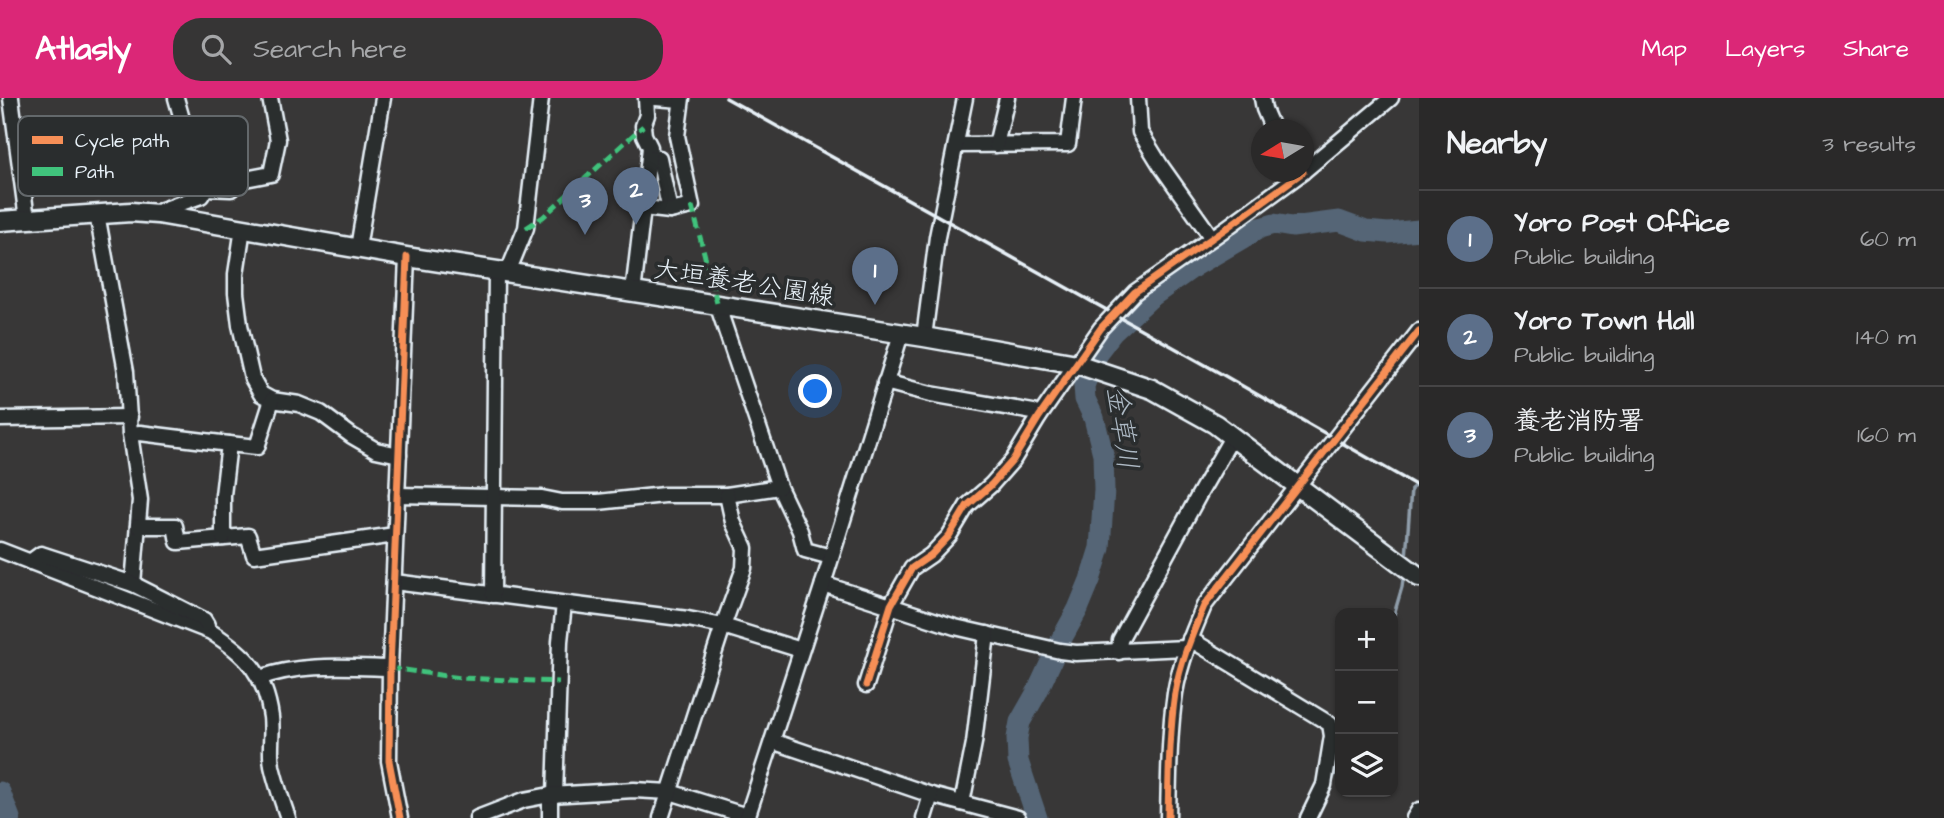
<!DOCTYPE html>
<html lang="en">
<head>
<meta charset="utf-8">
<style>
	body { margin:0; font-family:"Architects Daughter","Klee One",sans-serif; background:#363535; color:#f1f3f6 }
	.controls { position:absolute; right:21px; bottom:21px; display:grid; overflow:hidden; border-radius:14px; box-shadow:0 2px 5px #0004 }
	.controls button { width:63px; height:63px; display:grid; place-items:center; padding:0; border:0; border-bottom:2px solid #464546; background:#2a2929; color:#f1f3f6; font:35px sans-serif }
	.compass { position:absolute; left:1251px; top:21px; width:63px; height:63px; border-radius:50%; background:#2a2929; box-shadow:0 2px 5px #0004; rotate:259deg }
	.you { position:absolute; left:816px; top:294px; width:24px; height:24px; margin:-18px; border:5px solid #fff; border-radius:50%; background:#1a73e8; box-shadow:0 0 0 10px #1a73e833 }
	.badge { display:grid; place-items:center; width:46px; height:46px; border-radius:50%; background:#db2777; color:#fff; font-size:23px; font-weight:700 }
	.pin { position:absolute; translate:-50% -58px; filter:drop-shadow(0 2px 4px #0008) }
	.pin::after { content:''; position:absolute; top:37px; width:24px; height:21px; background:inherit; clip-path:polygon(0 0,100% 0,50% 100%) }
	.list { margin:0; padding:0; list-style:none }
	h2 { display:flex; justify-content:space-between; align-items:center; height:91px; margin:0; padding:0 28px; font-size:30px }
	h2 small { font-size:23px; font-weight:400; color:#a5a6a8 }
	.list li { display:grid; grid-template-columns:46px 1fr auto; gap:21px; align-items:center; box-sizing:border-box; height:98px; padding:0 28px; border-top:2px solid #464546 }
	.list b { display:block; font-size:26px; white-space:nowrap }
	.list p { margin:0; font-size:23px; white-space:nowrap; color:#a5a6a8 }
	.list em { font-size:23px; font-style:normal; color:#a5a6a8 }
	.icon { flex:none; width:38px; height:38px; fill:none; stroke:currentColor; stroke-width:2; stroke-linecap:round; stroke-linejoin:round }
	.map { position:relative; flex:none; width:1419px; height:720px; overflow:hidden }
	header { display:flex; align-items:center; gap:42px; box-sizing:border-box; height:98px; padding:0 35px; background:#db2777; color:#fff }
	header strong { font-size:33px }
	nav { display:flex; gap:38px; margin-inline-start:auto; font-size:24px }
	.search { width:490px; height:63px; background:#363535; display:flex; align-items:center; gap:18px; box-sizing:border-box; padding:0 24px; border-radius:28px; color:#a5a6a8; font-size:26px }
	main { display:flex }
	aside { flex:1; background:#2a2929 }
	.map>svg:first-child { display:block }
</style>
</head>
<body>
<header>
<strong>Atlasly</strong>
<div class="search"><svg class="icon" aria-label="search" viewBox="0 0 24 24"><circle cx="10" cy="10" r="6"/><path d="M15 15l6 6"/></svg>Search here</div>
<nav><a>Map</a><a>Layers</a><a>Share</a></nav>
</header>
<main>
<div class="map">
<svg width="1419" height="720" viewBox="0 0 1419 720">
	<rect width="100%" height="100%" fill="#383737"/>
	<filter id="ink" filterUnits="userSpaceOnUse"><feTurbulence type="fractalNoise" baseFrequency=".0143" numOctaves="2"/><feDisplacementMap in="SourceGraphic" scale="14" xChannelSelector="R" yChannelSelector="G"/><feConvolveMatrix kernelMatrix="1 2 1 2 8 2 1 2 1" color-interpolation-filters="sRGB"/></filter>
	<g filter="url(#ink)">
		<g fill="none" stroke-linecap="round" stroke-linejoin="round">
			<g stroke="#8f9daa" stroke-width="3.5">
				<path d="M1406,460L1411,391L1419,384"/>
				<path d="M1393,520L1402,489L1404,475"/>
				<path d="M1325,700L1335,676L1340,640"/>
			</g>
			<g stroke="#546576" stroke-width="21">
				<path d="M0,694L10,720"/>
				<path d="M1037,720L1018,663L1017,640L1020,624L1037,594L1062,540L1078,511L1090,482L1100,450L1104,392L1103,356L1094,320L1085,301L1084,288L1097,255L1113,234L1150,200L1195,168L1260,130L1274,126L1292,129L1339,123L1366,133L1388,135L1419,132"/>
			</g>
			<defs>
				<g id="minor">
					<path d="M11,0L27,121"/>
					<path d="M176,0L194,63L206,90"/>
					<path d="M646,0L647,17L643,28L644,37L650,49L649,59L659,60L670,113"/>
					<path d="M655,0L681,2"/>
					<path d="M1138,0L1140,34L1161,68L1212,140"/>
					<path d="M1262,0L1264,11L1273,32"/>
					<path d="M956,47L1068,46L1074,0"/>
					<path d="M996,47L1007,0"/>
					<path d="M1304,73L1391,0"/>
					<path d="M206,90L231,91L240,82L271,76L278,42L270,0"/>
					<path d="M643,110L670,113L692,108L677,38L682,0"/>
					<path d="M97,116L126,274L130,336L140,402L133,486"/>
					<path d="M158,116L162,112L201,98L206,90"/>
					<path d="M243,130L236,176V195L240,227L252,280L261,296L272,302L299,306L321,315L352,338L376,352L399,357"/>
					<path d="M358,150L383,0"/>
					<path d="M508,174L526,130L541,0"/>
					<path d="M633,195L649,59"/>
					<path d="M718,209L779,389L800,433L805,452L831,459"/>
					<path d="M924,239L937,139L965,0"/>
					<path d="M885,284L931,296L1033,314L1039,319"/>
					<path d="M0,321L130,319"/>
					<path d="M130,336L140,335L229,346"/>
					<path d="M397,397L542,400L562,404H598L664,397H727L779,389"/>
					<path d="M138,428H175L178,444L248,438L254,457L395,437"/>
					<path d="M223,440V397L229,346L257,349L272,302"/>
					<path d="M0,452L211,534C247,557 265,576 271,619C273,635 269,652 272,668C276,686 282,703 288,720"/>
					<path d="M30,464L41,456L133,486L204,522L207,527"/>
					<path d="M394,484L688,521L723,528L801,552"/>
					<path d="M823,486L955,529L1060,553L1076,555L1186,550"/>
					<path d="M493,497L496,173"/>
					<path d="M1190,541L1330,626L1332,638L1324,687L1308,720"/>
					<path d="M1119,554L1120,542L1200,395L1232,339"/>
					<path d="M260,580C298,565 349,569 390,570"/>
					<path d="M866,587L891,507L912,470L931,457L949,438L967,408L991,387L1013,362L1039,319L1101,230L1135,194L1225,131L1303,74"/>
					<path d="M772,643L931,697L1018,720"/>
					<path d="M550,697V720"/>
					<path d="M555,697L560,543L564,506"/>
					<path d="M962,705L974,645L987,536"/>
					<path d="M400,720L389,663L390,570L407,159"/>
					<path d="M477,720L524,702L550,697L634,692L670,694L747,718"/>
					<path d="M661,720L723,528L744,470L745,450L733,424L727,397"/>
					<path d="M747,720L823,486L901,236"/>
					<path d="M924,720L931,697"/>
					<path d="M1168,720C1169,679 1169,636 1175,595C1180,565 1192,536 1204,508L1419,233"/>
					<path d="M1414,720L1419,712"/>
				</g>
				<path id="major" d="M0,123L131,114L158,116L407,159L924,239L1077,266L1152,291L1215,326L1419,479"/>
			</defs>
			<use href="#minor" stroke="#e8f1f8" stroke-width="19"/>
			<use href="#major" stroke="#e8f1f8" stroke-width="23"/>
			<use href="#minor" stroke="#2a2d2e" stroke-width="14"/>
			<use href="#major" stroke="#2a2d2e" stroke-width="18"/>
			<path stroke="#e8f1f8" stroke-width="3.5" d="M726,0L1218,274L1419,389"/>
			<g stroke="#40c37c" stroke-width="5" stroke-dasharray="10 5" stroke-linecap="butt">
				<path d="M692,108L718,209"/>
				<path d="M526,130L543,119L643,28"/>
				<path d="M390,570L461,580L559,584"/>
			</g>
			<defs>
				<g id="cycleway">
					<path d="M866,587L891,507L912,470L931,457L949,438L967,408L991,387L1013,362L1039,319L1101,230L1135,194L1225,131L1303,74"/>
					<path d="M400,720L389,663L390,570L407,159"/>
					<path d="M1168,720C1169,679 1169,636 1175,595C1180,565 1192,536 1204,508L1419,233"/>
				</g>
			</defs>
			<use href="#cycleway" stroke="#2a2d2e" stroke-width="11"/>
			<use href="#cycleway" stroke="#f78f57" stroke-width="7"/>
		</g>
	</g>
	<g text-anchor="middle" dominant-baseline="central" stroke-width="7" stroke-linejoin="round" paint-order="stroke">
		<g font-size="26" fill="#e8f1f8" stroke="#2a2d2e">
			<text transform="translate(744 185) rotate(9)">大垣養老公園線</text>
		</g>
		<g font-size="28" font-style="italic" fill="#adb9c4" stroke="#2a2d2e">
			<text transform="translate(1122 330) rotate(82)">金草川</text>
		</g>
	</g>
	<rect x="18" y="18" width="230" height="80" rx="10" fill="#2a2d2e" stroke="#63686b" stroke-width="2"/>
	<rect x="32" y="38" width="31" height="8" fill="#f78f57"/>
	<rect x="32" y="69" width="31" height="9" fill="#40c37c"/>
	<g font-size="19" fill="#e8f1f8">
		<text x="75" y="49">Cycle path</text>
		<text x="75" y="80">Path</text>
	</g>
</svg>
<div class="controls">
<button>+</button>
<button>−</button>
<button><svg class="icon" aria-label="layers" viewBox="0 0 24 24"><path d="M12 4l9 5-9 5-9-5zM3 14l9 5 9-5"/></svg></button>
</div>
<svg class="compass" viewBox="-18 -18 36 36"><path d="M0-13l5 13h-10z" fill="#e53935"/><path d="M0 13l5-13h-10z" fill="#a5a6a8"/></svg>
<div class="you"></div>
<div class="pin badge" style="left:875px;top:207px;background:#5c6f8a">1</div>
<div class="pin badge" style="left:636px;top:127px;background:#5c6f8a">2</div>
<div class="pin badge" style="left:585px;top:137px;background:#5c6f8a">3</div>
</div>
<aside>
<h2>Nearby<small>3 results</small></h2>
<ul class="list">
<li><span class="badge" style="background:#5c6f8a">1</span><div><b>Yoro Post Office</b><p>Public building</p></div><em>60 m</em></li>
<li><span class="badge" style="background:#5c6f8a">2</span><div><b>Yoro Town Hall</b><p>Public building</p></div><em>140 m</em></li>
<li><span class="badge" style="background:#5c6f8a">3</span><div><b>養老消防署</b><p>Public building</p></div><em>160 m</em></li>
</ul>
</aside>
</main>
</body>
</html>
